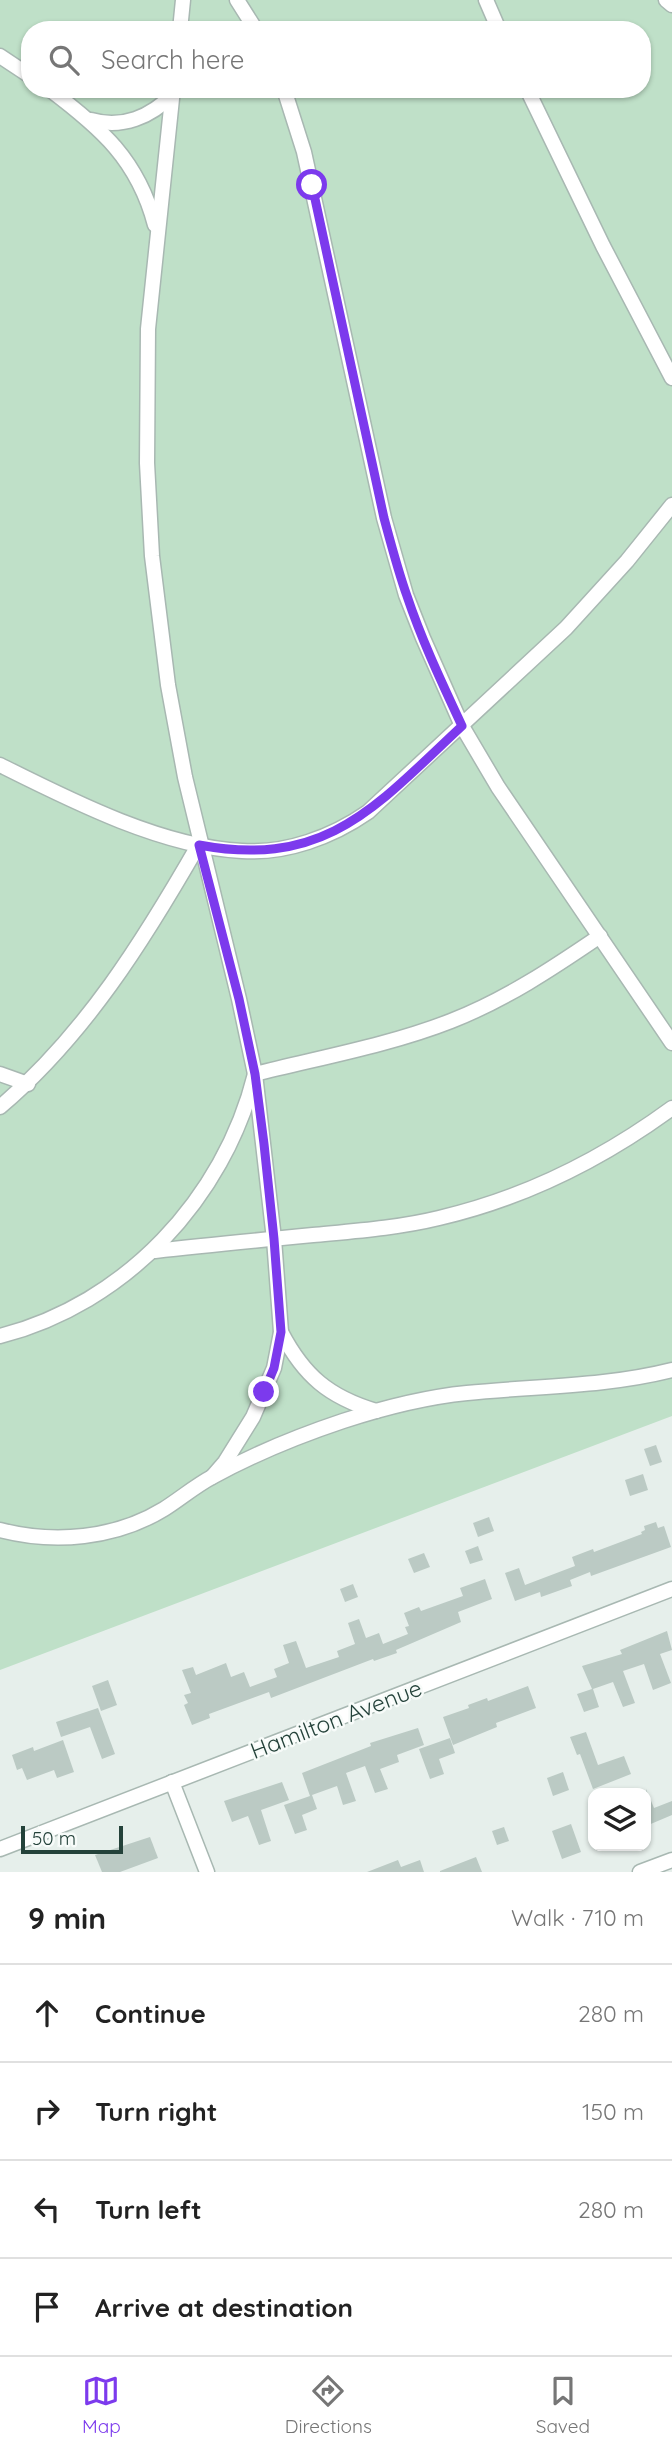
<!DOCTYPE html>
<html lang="en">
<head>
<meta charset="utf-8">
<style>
	body { margin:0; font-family:Quicksand,sans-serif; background:#f6f6f6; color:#222 }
	.controls { position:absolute; right:21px; bottom:21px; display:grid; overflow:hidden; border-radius:14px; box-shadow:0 2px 5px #0004 }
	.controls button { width:63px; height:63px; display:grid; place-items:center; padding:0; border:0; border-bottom:2px solid #e0e0e0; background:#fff; color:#222; font:35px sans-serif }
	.scale { position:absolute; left:21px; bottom:18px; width:102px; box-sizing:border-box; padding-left:7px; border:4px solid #24423a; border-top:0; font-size:19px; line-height:24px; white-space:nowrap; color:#24423a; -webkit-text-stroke:5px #f7fbf9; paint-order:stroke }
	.stop { position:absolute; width:21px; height:21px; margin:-16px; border:5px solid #7c3aed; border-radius:50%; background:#fff }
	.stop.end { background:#7c3aed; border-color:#fff; box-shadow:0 2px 7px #0008 }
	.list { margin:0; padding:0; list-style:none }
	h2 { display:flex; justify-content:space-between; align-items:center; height:91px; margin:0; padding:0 28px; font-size:30px }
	h2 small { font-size:23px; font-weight:400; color:#767676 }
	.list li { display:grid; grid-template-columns:46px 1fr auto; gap:21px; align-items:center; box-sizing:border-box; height:98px; padding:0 28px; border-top:2px solid #e0e0e0 }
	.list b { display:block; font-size:26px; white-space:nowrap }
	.list em { font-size:23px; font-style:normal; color:#767676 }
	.icon { flex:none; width:38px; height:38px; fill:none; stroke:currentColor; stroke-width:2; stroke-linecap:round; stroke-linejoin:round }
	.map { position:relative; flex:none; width:672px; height:1872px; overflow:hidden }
	.search { position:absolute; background:#fff; box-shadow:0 2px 5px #0004; left:21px; right:21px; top:21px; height:77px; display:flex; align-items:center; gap:18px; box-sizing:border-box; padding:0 24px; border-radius:28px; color:#767676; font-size:26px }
	.sheet { height:483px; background:#fff }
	nav { display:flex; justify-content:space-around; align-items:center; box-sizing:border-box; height:98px; border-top:2px solid #e0e0e0; background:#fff; font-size:19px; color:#767676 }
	nav a { display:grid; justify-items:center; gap:4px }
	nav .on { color:#7c3aed }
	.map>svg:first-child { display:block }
</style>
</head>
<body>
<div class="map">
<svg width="672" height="1872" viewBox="0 0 672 1872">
	<rect width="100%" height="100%" fill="#e6efeb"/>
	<path fill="#bfe0c8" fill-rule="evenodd" d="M0,0H672V1416L0,1670ZM30,30H642V89H30Z"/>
	<g fill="#bbcac4">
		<path d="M656,1445L662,1462L650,1466L644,1449Z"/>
		<path d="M643,1474L648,1490L630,1496L625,1480Z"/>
		<path d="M489,1517L494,1531L478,1537L473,1523Z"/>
		<path d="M656,1522L658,1528L664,1526L671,1547L591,1576L590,1572L570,1580L572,1586L541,1597L540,1592L515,1601L505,1573L519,1568L525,1585L575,1566L572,1557L593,1549L594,1552L642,1534L641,1532L645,1530L644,1526Z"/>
		<path d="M478,1546L483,1560L470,1564L465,1551Z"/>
		<path d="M424,1553L430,1567L414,1573L408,1559Z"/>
		<path d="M485,1579L492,1599L458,1612L461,1622L396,1650L397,1653L374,1661L373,1659L271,1698L269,1692L209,1714L210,1718L192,1725L184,1705L188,1703L184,1695L191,1693L182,1670L193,1667L196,1675L226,1663L231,1677L244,1672L250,1687L277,1677L274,1669L289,1663L283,1645L296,1641L306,1668L339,1657L337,1651L355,1644L348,1623L359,1619L366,1638L379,1633L383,1644L408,1634L405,1627L409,1626L404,1613L419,1607L421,1611L463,1596L460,1588Z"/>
		<path d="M353,1584L358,1597L345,1602L340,1589Z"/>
		<path d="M667,1631L672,1650L660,1654L671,1683L653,1690L644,1664L623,1671L635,1703L623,1707L613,1682L593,1689L599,1707L584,1712L577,1694L592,1689L582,1666L622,1654L620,1650Z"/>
		<path d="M108,1680L117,1705L101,1711L92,1686Z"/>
		<path d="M528,1686L536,1708L496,1723L497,1727L453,1745L443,1717L469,1708L468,1705L487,1698L488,1701Z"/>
		<path d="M98,1708L115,1754L102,1759L90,1727L61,1737L56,1722Z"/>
		<path d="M418,1728L424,1745L397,1755L399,1762L380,1769L388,1789L375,1793L365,1766L346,1773L356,1801L343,1805L337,1786L312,1795L317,1809L302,1815L307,1830L295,1834L284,1805L310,1796L302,1773L371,1746L370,1743Z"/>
		<path d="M586,1732L598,1765L624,1756L631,1774L593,1789L580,1754L577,1755L570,1737Z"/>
		<path d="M450,1738L455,1753L439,1759L444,1774L430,1779L419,1749Z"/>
		<path d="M63,1740L74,1772L57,1778L54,1770L27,1780L22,1768L17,1770L12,1755L33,1747L34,1751Z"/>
		<path d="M563,1772L569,1790L553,1796L547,1778Z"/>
		<path d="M282,1782L289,1800L261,1810L271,1841L259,1845L248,1816L232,1822L224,1801Z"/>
		<path d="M646,1789L654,1808L672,1801V1815L646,1826Z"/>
		<path d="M571,1824L581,1852L562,1859L552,1831Z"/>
		<path d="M504,1827L509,1841L497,1845L492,1831Z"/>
		<path d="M150,1837L158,1858L120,1872H102L95,1855Z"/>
		<path d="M476,1857L482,1872H440V1871Z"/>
		<path d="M398,1860L401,1867L420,1860L424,1872H367Z"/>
	</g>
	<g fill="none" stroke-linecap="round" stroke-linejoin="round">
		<defs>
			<g id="minor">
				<path d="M237,0L256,30"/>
				<path d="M486,0L499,30"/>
				<path d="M666,0L672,5"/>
				<path d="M180,30L183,0"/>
				<path d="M0,56L30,76"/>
				<path d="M49,89C101,128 138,160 155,225"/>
				<path d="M173,89L148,329L147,463L152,556L168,685L185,777L239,999L255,1074L274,1239L281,1332L274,1368L253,1417L225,1462L212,1477"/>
				<path d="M284,89L304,152L384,518L406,595L423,638L462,726L498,787L672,1043"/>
				<path d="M527,89L603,246L672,378"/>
				<path d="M91,120C122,129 151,117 173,94"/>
				<path d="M0,765C70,800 162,847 242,851C286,854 332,837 368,812L566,628L627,561L672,505"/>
				<path d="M0,1074L28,1084"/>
				<path d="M0,1107C85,1035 144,940 199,844"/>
				<path d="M155,1251C207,1245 260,1240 313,1235C355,1231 398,1228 439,1218C525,1198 601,1160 672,1108"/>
				<path d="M281,1332C304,1376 329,1397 376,1411"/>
				<path d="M0,1336C125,1304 224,1199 255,1074C318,1058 390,1045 451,1021C505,1000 553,968 600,936"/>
				<path d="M0,1530C54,1544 115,1539 164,1509C180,1499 195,1486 212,1477C254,1454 298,1436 343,1421C383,1408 426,1397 467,1393C535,1386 605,1387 672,1370"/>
				<path d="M172,1782L207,1872"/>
				<path d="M0,1849L672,1589"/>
				<path d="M640,1872L672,1860"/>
			</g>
		</defs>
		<use href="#minor" stroke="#a8b8b2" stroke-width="17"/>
		<use href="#minor" stroke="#fff" stroke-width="14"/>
	</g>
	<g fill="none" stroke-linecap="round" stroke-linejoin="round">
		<path stroke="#7c3aed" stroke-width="9" d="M264,1392L274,1368L281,1332L274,1239L264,1144L255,1074L239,999L199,845C327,869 377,805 462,726C442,683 422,641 407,596C398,571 391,544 384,518L312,185"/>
	</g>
	<g text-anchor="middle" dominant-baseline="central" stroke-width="5" stroke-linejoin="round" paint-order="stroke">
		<g font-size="23" fill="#24423a" stroke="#f7fbf9">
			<text transform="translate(336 1719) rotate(-21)">Hamilton Avenue</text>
		</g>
	</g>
</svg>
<div class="controls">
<button><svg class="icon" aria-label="layers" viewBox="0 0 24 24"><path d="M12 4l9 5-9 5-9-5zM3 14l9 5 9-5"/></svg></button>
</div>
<div class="scale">50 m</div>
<div class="stop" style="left:312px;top:185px"></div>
<div class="stop end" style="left:264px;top:1392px"></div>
<div class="search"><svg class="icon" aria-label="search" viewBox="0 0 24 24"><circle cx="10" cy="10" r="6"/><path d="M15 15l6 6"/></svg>Search here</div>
</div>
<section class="sheet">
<h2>9 min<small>Walk · 710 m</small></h2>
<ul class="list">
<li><svg class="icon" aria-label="ahead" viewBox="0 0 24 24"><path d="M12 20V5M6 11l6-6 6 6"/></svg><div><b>Continue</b></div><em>280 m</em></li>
<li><svg class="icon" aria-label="right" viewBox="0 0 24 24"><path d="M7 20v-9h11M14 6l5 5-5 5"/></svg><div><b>Turn right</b></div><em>150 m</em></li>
<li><svg class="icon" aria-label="left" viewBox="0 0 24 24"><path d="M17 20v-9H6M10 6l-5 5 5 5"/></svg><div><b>Turn left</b></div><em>280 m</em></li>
<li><svg class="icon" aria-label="arrive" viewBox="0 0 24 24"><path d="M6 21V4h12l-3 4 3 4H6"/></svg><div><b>Arrive at destination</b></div></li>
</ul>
</section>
<nav>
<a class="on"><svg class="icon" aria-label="map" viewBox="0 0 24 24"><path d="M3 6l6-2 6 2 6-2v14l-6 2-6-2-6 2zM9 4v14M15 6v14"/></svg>Map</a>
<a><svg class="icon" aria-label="directions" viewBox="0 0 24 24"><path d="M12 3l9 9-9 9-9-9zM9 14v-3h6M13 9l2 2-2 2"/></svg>Directions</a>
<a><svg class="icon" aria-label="saved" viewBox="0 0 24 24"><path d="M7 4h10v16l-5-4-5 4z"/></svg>Saved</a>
</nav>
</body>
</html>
